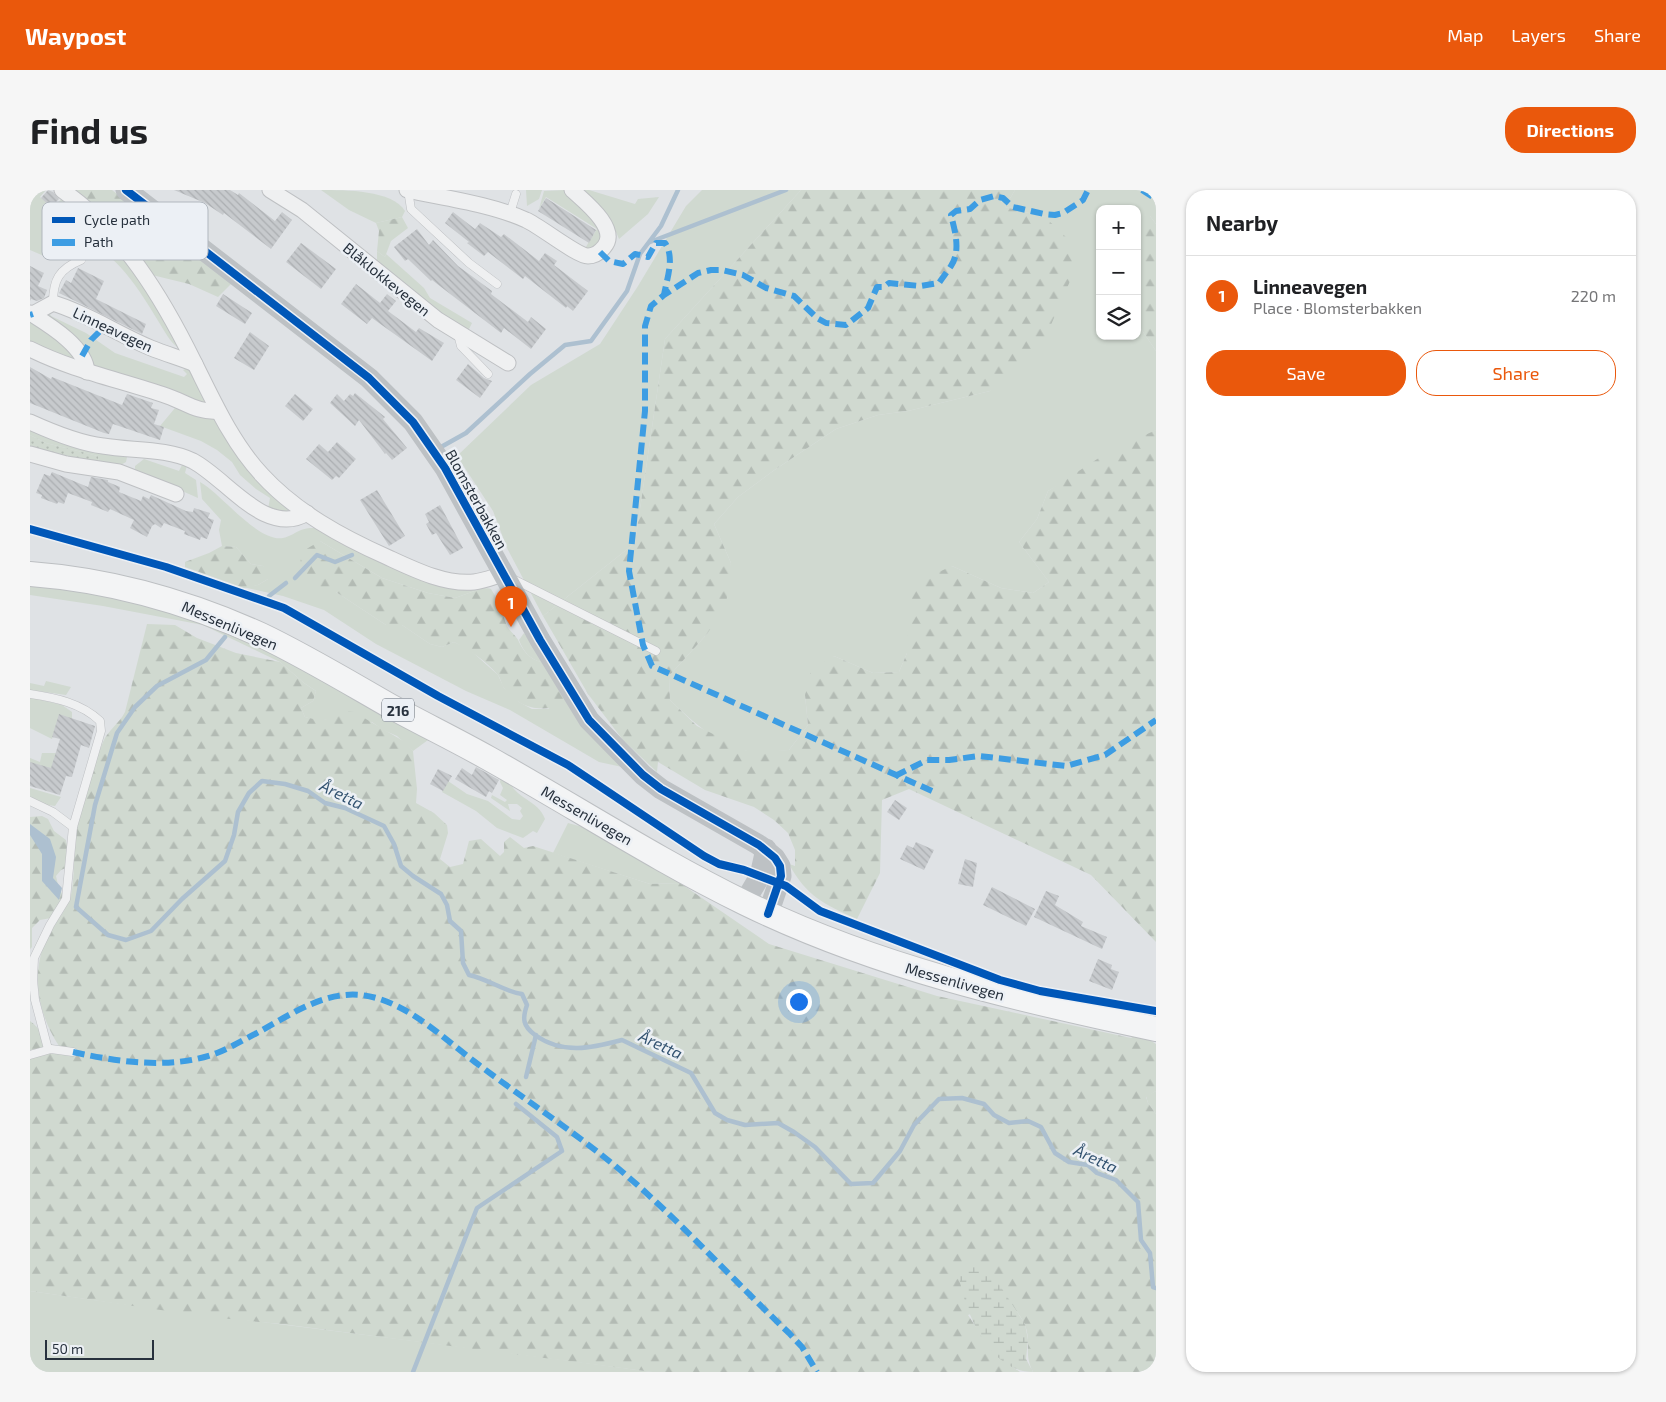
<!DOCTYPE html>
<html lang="en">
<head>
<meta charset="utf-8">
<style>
	body { margin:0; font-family:"Exo 2",sans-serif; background:#f6f6f6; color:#202124 }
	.controls { position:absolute; right:15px; top:15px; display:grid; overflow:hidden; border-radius:10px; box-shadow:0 1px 4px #0004 }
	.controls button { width:45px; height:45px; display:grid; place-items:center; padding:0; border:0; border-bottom:1px solid #e0e0e0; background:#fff; color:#202124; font:25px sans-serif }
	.scale { position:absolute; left:15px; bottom:12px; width:109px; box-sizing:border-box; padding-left:5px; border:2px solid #27313d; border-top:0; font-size:14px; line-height:18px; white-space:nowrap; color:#27313d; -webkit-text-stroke:4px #ecf0f5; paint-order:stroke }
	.you { position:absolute; left:768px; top:811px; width:18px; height:18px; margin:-12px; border:4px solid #fff; border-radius:50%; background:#1a73e8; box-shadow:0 0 0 8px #1a73e833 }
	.badge { display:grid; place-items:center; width:32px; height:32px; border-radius:50%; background:#ea580c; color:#fff; font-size:16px; font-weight:700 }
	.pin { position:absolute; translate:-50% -41px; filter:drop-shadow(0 1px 2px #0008) }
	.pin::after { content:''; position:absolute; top:26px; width:18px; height:15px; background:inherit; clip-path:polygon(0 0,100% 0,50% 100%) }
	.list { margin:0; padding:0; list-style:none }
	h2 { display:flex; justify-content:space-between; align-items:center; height:65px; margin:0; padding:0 20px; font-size:21px }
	h2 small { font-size:16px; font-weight:400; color:#757577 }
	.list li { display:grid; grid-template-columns:32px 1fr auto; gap:15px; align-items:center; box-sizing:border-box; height:80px; padding:0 20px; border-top:1px solid #e0e0e0 }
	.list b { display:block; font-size:19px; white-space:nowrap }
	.list p { margin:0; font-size:16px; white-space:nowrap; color:#757577 }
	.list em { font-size:16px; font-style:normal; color:#757577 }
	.actions { display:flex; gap:10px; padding:15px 20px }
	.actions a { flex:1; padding:11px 0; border:1px solid #ea580c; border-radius:20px; text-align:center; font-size:18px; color:#ea580c }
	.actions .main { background:#ea580c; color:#fff }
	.icon { flex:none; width:28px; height:28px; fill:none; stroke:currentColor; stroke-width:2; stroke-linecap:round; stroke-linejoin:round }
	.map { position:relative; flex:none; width:1126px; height:1182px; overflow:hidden; border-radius:20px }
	header { display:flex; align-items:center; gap:30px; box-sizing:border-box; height:70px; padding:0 25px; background:#ea580c; color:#fff }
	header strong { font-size:24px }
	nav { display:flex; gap:28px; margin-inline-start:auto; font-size:18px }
	.intro { display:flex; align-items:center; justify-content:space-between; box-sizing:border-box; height:120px; padding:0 30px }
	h1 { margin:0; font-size:35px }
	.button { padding:12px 22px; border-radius:20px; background:#ea580c; color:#fff; font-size:18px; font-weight:700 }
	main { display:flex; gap:30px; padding:0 30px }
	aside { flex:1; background:#fff; border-radius:20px; box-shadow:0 1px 4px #0004 }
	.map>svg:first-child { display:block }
</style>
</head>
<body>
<header>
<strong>Waypost</strong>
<nav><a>Map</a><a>Layers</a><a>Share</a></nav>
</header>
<div class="intro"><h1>Find us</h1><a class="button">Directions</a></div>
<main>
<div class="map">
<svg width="1126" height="1182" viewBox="0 0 1126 1182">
	<defs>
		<pattern id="forest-firs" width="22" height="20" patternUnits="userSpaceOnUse" patternTransform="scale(1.25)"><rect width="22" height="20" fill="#d0d9d0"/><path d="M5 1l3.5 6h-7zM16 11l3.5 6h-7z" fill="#b3bbb4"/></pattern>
		<pattern id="wetland-marsh" width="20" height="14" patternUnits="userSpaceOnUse" patternTransform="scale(1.25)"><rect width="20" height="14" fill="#d0d9d0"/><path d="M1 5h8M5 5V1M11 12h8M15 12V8" fill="none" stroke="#b3bbb4"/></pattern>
		<pattern id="park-dots" width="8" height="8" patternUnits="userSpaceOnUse" patternTransform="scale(1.25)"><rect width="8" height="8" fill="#d0d9d0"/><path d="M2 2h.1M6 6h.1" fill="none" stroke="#b3bbb4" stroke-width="1.8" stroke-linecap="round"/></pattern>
		<pattern id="building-back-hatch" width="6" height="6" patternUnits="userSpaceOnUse" patternTransform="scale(1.25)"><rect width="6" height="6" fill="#c7cacd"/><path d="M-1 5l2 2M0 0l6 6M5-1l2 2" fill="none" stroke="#abaeb1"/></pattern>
	</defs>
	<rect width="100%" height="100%" fill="#dfe2e5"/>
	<g fill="#d0d9d0">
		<path d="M0,0H16L10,7L23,17L35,6L108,80L152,162C149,158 144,155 141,151C129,136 79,34 50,66L21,69L0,60Z"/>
		<path d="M291,0C316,0 362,0 375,21L372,27L346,33L319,20Z"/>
		<path d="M496,0H512L509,9L497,16Z"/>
		<path d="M535,0L572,39L569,58L554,60L567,39L516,7L509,19L514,1Z"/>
		<path d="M551,0H559L605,14L608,9L629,7L618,24L589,49L581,30Z"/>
		<path d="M672,0H771L635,149L605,353L513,426L477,358L463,321L427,266L501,195L570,154L608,96L656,16Z"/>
		<path d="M985,0H1126V34L1120,26H1107V19H1070V146H1107V133L1126,161V240L1018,301L1007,329L989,352L1019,392L1003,403L971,398L922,376L877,441V463L869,482L843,483L804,466L775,505L778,535L759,560C746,561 730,564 717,561C687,555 661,530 640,510L639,486L677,444L701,373L684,334L708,307L743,281L806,239L848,225L878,221L960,201L1015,27L975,17Z"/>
		<path d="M347,61L355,67L356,64L394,98L400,108L442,133L436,145L347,71Z"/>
		<path d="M17,118L21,126L56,143L85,163L154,187L157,184L153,180L158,178L164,183L180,217L62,179L16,127Z"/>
		<path d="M0,127L46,163L45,172L43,169L32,164L26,166L0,153Z"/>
		<path d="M145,218L187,229L257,315L258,322L238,319L240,308L226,299L210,285L202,272L187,260L171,251L130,236Z"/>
		<path d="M0,236L94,264L97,267L96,272L87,277L69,275L68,266L16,253L0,245Z"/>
		<path d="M114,269L149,281L153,273L157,275L155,283L166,290L168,308L105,280V276Z"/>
		<path d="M170,292C193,305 227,352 253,348C266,345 268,337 286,338L461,399L453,398L425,408L398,403L352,388L290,351L306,402L356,435H372L400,454L412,457L424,452L439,459L468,485L474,498L489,512L502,519H518L535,507L597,578L569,572L480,520L436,501L346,454L294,420L253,406L213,397L228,395L238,389L233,376L221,374L206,357L192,356L189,340L191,330L172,309Z"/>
		<path d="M0,391L44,396L194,437L393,544L398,550L383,561L367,546L353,540L342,532L303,528L289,531L275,527L271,518L283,511L286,501L274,493L250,472L173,435L73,416L0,405Z"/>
		<path d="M494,443L516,473C501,471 494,463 489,450Z"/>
		<path d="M16,491L41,497L36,505L0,500V493L14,496Z"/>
		<path d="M0,507L32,515L42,522V529L29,526L22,549L0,538Z"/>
		<path d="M12,563H26L21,580L0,574V568L10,572Z"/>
		<path d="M471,588H478C484,609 509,610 515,629L507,643L503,641L493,648L467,638L446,621L412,602L418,591L437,604L458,611L482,629L490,630L493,626L490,621L492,618L487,614H478L480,621L461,608L462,605L475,612L477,610L470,605L473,598L470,592Z"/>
		<path d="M0,598L31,607L25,616L17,615L0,607Z"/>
		<path d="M538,633L571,642L647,687L650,693L620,694L523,663Z"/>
		<path d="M1126,901V924L1118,913L1116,906Z"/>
		<path d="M0,1101C207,1131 415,1153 622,1182H0Z"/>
	</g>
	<g fill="url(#forest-firs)">
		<path d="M42,0H82L202,93L188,107L159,94L122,85Z"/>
		<path d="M771,0H985L975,17L1015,27L1039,50L1044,82L1013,153L987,183L960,201L878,221L848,225L806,239L743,281L708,307L684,334L701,373L696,415L677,444L639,486L640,510L667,536L717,561L759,560L778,535L775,505L781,480L804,466L843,483L869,482L877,463V441L882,405L900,386L922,376L971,398L1003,403L1019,392L989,352L1007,329L1018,301L1078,262L1126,240V752L1061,685L879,599L852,610L850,683L827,729C794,714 777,707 759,674L765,676V660L758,643L744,630L724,617L675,600L628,572L627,582L593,550L558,504L513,426L605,353L635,149Z"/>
		<path d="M1107,26H1120L1126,34V161L1107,133Z"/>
		<path d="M372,27L378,38L361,51L355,67L347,61L349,41L346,33Z"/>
		<path d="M290,351L352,388L398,403L425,408L453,398L461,399C469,411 472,423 477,436C480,442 487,446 489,452C495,464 502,471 516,473L535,507L528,517C506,521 488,517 474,498C471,494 471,488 467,484C456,471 440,460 424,452L412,457L400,454L372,435H356L306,402L285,395L268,381L273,361Z"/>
		<path d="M192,356L206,357L221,374L233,376L239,381L238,389L228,395L214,398L155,377V372L179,363Z"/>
		<path d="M117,434L145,435L167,448L206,463L250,472L274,493L286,501L283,511L271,518L275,527C290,531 300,532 310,520L324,522L375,552L383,561L387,599L386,613L404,623L417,635L418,643L410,669L420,677L433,674L439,651L451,649L470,666L474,662V652L480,647L494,658L503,656L620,694L650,693L739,754L907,806L1101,848L1109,843L1126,854V901L1116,907L1118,913L1126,924V1182H1003C993,1162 1002,1154 995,1135C992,1127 984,1119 979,1111L938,1125C953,1148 967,1167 990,1182H622L251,1134L179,1127L0,1101V869L29,856C7,822 0,783 18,745C26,732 37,719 41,705C46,682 42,659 47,636C53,611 63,576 73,552C78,540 89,534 95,522Z"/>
		<path d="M12,626L18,629L24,641L36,650L38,660V677L31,680L26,686L29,699L34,706L21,728L10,730L2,738V757L0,759V627Z"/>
		<path d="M0,831C11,839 14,849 24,857L0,861Z"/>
	</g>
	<path fill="url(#wetland-marsh)" d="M944,1072L965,1088L995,1134L998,1150L996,1169L1003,1182C958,1182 932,1117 928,1079Z"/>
	<path fill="url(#park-dots)" d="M0,245L16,253L68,266L69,275L0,260Z"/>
	<path fill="#adc0d0" d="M0,634L20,649L26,667L23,688L32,698L29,710L12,691V664L0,645Z"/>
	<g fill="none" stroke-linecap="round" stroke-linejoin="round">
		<g stroke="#adc0d0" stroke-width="4.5">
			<path d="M620,52L756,0"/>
			<path d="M411,257L436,243L500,184L535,155L561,151L597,101L610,64L631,36L648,0"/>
			<path d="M265,388L287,365L305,372L322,365"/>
			<path d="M239,406L256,393"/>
			<path d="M195,447L176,470L127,496L105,517L87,543L65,615L46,717L78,745L96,750L121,741L152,709L195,671L204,645L208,622L219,603L232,591L255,594L278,601L295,613L315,618L354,636L364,654L371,676L383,686L411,704L417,715L420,731L431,741L433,773L439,785C458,789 473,801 492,804L497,815C492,829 493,836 505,845C533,865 562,858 592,850L661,883L685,923L697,930L715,935L748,933L764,942L785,957L821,994L843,993L870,961L884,935L909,909L932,908L954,914L964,925L979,933L998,931L1011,937L1025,963L1039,972L1058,975L1067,983L1086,990L1108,1012L1111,1050L1120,1063L1123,1097L1126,1098"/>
			<path d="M496,887L506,845"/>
			<path d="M383,1182L447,1018L532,961L527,947L486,914"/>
		</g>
	</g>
	<g fill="url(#building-back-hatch)">
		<path d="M18,0L23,2L29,9L21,17L11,8Z"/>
		<path d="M144,0H200L208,5L209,3L245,31L252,22L262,30L241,59L194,23L193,25L175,13Z"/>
		<path d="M516,8L566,40L559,53L508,21Z"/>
		<path d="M423,22L445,39L450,33L471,47L474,44L509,71L515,63L527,71L524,75L558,101L543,121L537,116L536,118L495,86L493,89L458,62L454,66L437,53L439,52L415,33Z"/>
		<path d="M387,39L399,55L403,50L428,76L462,101L461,104L498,132L501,127L516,139L501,159L474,138L471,143L402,90L401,91L378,69L375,71L364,57Z"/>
		<path d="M271,53L306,79L291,99L256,72Z"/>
		<path d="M0,76L14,83L8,96L17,100L14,108L7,111L1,109L0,111Z"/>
		<path d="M48,78L74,91L66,109L116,134L112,144L29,103L36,90L41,93Z"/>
		<path d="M326,94L350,113L357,104L366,111L358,121L386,142L389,138L414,153L402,171L342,128L337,134L311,114Z"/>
		<path d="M193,104L222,123L215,134L186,116Z"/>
		<path d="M220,142L239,156L224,180L204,168Z"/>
		<path d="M438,174L454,188L462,191L450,208L426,190Z"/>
		<path d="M0,177L21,189L22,187L92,215L97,204L123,213L121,218L129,220L124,234L134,237L130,250L83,234L79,244L74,243L0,213Z"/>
		<path d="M325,203L355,227L353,229L377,258L362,270L356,263L355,264L329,230L325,236L300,213L307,204L314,211L320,204L323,206Z"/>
		<path d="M265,204L283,219L273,231L255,216Z"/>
		<path d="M307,252L326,269L309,288L306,286L302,290L276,269L289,254L298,262Z"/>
		<path d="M22,282L58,297L61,287L78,290V292L90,297L89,302L111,311L113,306L119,309L121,305L156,321L163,322L164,318L180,323L178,328L184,330L177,349L171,347L170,350L154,344L155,341L134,333L131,338L125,334L122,336L117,347L100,338L104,330L80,319L78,322L61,315L62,312L38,303L34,314L28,312L27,314L11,308L12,305L6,303L14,284L20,286Z"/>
		<path d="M347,300L375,346L359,356L330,310Z"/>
		<path d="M410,315L433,358L420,365L406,343L402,345L396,334L399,332L395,324Z"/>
		<path d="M29,524L65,536L59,558L51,555L42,587L36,586L30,605L0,596V572L21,578L30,549L22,547Z"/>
		<path d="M446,577L469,590L462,603L459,601L456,607L425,589L432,578L442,585Z"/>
		<path d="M408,579L422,586L413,601L400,594Z"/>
		<path d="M865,610L877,618L869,630L857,622Z"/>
		<path d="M886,652L904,660L894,680L870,669L877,655L883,658Z"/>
		<path d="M935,669L947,673L943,697L928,694Z"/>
		<path d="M962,697L1005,719L996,736L953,715Z"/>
		<path d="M1016,701L1029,706L1025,715L1053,732L1051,736L1077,747L1072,759L1004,727Z"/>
		<path d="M1068,769L1082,775L1081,779L1089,782L1082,800L1059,791Z"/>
	</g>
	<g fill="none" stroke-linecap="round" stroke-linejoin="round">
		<defs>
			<g id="lane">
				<path d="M378,0L381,19L439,73L467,94"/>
				<path d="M480,23L486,4"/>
				<path d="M23,113C23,90 29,79 51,70"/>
				<path d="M428,144L431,156L458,184"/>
				<path d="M483,389L626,461"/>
				<path d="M0,504C26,508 51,513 70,531L71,541L43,637L36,709L20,735L4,768L3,790L5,810L18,859"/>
				<path d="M0,611L23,622L43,637"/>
				<path d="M0,865L21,859L43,862"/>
			</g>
			<g id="street">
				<path d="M32,0C93,42 132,107 164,172C183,210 202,253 232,285C266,322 312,347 357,367C383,379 415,395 444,392C454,391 463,387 473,384"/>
				<path d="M240,0L272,20L408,130L478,173"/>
				<path d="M377,0C414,8 461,14 496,30C510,36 547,66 558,66C564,66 570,62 574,57C590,39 554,11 542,0"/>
				<path d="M0,123C19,135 56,157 57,182"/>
				<path d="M3,124L23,113C59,124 87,144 121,158C136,164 150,168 165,174"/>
				<path d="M0,159C44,181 91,190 137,206C155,212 168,223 188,221"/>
				<path d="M0,232C22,242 48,253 73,256C102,261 136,258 163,271C197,289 236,348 277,323"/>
				<path d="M0,264L36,274L89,282L146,304"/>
			</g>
			<path id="primary" d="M0,384C80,390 158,412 231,445C275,466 318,492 360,516C393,534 426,550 458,568C544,616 627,670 715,713C846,777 985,809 1126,839"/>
		</defs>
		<use href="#lane" stroke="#bec0c3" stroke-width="9"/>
		<use href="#street" stroke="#bec0c3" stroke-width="17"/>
		<use href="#primary" stroke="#bcbfc2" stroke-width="26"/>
		<use href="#lane" stroke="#eff0f1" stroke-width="8"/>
		<use href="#street" stroke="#eff0f1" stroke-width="15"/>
		<g stroke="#bdc1c4" stroke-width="21">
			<path d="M96,0L339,188L383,232L415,278L510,450L559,530L613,585L631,599L729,655L745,668L750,676L751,686L738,724"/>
			<path d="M714,713L730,686L736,659"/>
		</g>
		<use href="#primary" stroke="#f3f4f5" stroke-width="24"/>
		<g stroke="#3d9de3" stroke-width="6" stroke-dasharray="12 6" stroke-linecap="butt">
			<path d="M1112,0L1126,9"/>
			<path d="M570,62L579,71L593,74L605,64L618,67L626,53H635C645,68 637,88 634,105"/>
			<path d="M0,125L3,124"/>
			<path d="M52,166L61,150L76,135"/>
			<path d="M865,586L897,570H919L949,566L1036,576L1075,565L1126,530"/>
			<path d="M902,601L622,476L613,455L599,381L615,221V136L621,116L634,105L668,83L681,80H692L713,85L736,98L764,106L787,128L796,133L816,135L838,118L847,97H854L859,93L890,96L909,93C913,87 917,82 921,76C931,61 925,41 921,25L926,21L940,19L950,10L964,6L973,8L983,17L1014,24L1025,25L1033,23L1053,10L1058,0"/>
			<path d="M43,862C88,872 142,880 187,863C200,858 213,850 225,844C253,829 283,808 315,805C365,800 409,845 445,872C495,910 548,944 596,985C653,1034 704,1091 759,1143L772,1157L787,1182"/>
		</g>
		<defs>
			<g id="cycleway">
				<path d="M96,0L339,188L383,232L415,278L510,450L559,530L613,585L631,599L729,655L745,668L750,676L751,686L738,724"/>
				<path d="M0,339L136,377L254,418L408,506L538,575L674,666L689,674L714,680L756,696L790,721L970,790L1010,801L1126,821"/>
			</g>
		</defs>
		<use href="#cycleway" stroke="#ecf0f5" stroke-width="11"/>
		<use href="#cycleway" stroke="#0057b8" stroke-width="8"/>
	</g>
	<g text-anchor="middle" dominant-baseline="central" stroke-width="5" stroke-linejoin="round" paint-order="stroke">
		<rect fill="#ecf0f5" stroke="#626a74" stroke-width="1" x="352" y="508.5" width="32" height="23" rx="4"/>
		<g font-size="14" font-weight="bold" fill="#27313d">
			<text x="368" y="520">216</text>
		</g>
		<g font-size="15" fill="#27313d" stroke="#ecf0f5">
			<text transform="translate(357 89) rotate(39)">Blåklokkevegen</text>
			<text transform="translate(83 139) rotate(25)">Linneavegen</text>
			<text transform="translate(447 309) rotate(61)">Blomsterbakken</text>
			<text transform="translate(200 435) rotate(23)">Messenlivegen</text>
			<text transform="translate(557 625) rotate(30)">Messenlivegen</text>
			<text transform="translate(925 791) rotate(16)">Messenlivegen</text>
		</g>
		<g font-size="16" font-style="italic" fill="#325270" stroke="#ecf0f5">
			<text transform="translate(312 604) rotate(26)">Åretta</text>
			<text transform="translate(631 854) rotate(25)">Åretta</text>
			<text transform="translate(1066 968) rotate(25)">Åretta</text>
		</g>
	</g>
	<rect x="12" y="12" width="166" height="58" rx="8" fill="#ecf0f5" stroke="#b1b7be" stroke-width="1"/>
	<rect x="22" y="27" width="23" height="6" fill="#0057b8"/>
	<rect x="22" y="49" width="23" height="7" fill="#3d9de3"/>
	<g font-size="14" fill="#27313d">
		<text x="54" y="35">Cycle path</text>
		<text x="54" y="57">Path</text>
	</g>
</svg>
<div class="controls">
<button>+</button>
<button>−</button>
<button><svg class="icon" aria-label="layers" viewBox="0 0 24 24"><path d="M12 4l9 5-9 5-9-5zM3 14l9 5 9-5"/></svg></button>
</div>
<div class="scale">50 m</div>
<div class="you"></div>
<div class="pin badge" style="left:481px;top:437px">1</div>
</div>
<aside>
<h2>Nearby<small></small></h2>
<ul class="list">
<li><span class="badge">1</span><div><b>Linneavegen</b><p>Place · Blomsterbakken</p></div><em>220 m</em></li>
</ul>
<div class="actions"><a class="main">Save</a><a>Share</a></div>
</aside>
</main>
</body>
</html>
